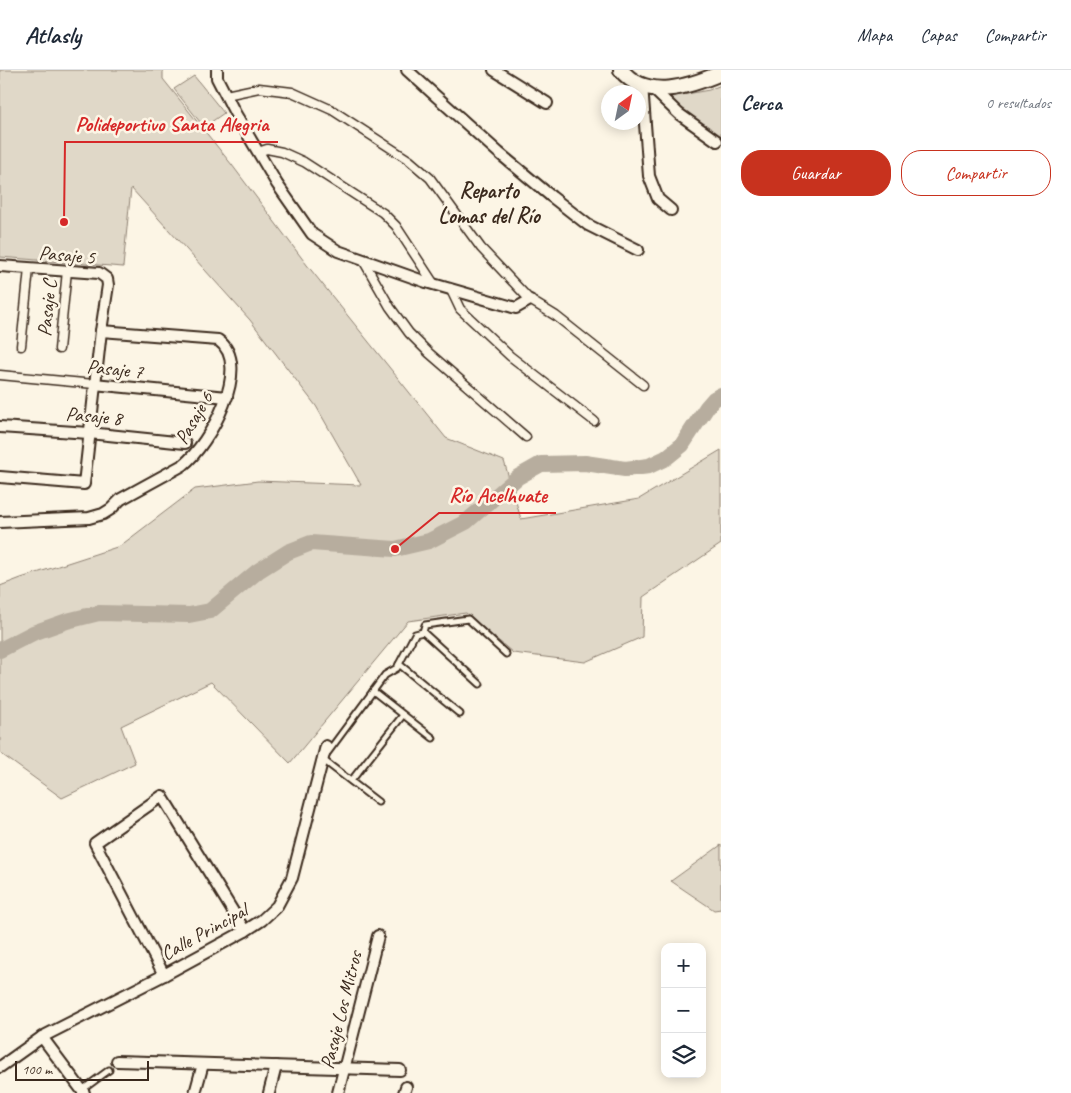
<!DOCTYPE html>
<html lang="es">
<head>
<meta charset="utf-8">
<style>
	body { margin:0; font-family:Caveat,sans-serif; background:#f2f2f3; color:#1f2937 }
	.controls { position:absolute; right:15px; bottom:15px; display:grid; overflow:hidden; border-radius:10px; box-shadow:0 2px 12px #0003 }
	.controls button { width:45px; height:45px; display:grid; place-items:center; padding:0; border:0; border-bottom:1px solid #e0e1e3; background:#fff; color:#1f2937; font:25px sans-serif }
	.compass { position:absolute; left:601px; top:15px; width:45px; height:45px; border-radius:50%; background:#fff; box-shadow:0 2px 12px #0003; rotate:33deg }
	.scale { position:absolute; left:15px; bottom:12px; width:134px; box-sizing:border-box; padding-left:5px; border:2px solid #3b2a1e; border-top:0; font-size:14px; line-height:18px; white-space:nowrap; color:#3b2a1e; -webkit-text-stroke:4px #fcf5e5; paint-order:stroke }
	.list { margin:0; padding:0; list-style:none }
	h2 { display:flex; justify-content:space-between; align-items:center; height:65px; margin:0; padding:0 20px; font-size:21px }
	h2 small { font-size:16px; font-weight:400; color:#747a83 }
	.actions { display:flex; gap:10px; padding:15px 20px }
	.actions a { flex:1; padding:11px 0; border:1px solid #c8321e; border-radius:20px; text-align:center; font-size:18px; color:#c8321e }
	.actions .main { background:#c8321e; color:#fff }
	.icon { flex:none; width:28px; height:28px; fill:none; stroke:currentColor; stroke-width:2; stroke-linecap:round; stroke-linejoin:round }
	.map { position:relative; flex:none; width:721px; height:1023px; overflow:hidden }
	header { display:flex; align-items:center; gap:30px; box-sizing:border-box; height:70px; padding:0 25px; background:#fff; border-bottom:1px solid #e0e1e3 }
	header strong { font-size:24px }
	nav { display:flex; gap:28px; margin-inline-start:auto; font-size:18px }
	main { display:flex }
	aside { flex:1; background:#fff }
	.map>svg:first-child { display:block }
</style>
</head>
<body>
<header>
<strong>Atlasly</strong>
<nav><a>Mapa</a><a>Capas</a><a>Compartir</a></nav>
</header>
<main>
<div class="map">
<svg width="721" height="1023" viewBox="0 0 721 1023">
	<rect width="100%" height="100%" fill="#fcf5e5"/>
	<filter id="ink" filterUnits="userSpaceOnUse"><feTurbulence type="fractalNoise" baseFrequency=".02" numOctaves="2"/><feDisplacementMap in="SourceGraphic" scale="10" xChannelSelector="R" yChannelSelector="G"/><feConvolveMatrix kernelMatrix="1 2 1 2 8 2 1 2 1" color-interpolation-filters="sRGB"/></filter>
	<g filter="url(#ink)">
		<g fill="#e0d8c8" stroke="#8e8173">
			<path d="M0,0H163V9L232,95L307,195L446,368L504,391L521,449L639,429L721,380V474L643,527L642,567L585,592L513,583L466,543L408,551L290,693L211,612L121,656L135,693L62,728L0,683V516L21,508L120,476L195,419L258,411L361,415L316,336L250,250L131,118L123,197L0,187Z"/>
			<path d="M194,6L224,43L204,57L174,19Z"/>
			<path d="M721,15V67L675,34L670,27L709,20Z"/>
			<path d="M721,775V839L714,840L671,811Z"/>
		</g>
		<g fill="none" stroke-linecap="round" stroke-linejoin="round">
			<path stroke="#b7ad9e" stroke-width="16" d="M0,580L33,563L67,551L99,543L189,545L210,541L258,501L288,482L311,473L395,479L429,471L466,452L518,407L541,394L585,393L625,399L649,396L666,388L682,375L707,337L714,329L721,325"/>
			<defs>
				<g id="service">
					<path d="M423,562L425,555L468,549L506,584"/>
					<path d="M399,594L460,644"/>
					<path d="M373,621L433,668"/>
					<path d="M328,682L385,605L397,598L415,564L423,562L480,614"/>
					<path d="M322,689L378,732"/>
					<path d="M351,711L403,645"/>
					<path d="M82,1020L109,1000"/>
				</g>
				<g id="pedestrian">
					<path d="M226,25L259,18L292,22L332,40L409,90L430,108L481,178L530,230L556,246L643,315"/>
					<path d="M258,82L267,79L282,82L304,92L383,143L396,156L434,214"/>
					<path d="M363,190L390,237L409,263L429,283L526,367"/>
					<path d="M450,218L460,239L510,286L594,351"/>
					<path d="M21,276L29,199"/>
					<path d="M59,279L67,201"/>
					<path d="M0,305L94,314"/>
				</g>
				<g id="minor">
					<path d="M217,0V8L235,43L277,114L312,164L338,181L426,212L516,238L530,230"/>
					<path d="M407,0L499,83L552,127L588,155L638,180"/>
					<path d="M494,0L547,33"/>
					<path d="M642,15L649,106L658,129L671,140"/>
					<path d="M653,19L679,44L717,71"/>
					<path d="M0,196L99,203L107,209L108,215L101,261L84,414L0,407"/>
					<path d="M94,314L227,327"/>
					<path d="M0,357L89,363L185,373"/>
					<path d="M0,452L89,448L103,444L111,439L121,429L183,395C209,375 254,295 218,270L101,261"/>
					<path d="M164,905L95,773L162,726L245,861"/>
					<path d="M42,967L84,1023"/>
					<path d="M117,991L400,1000"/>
					<path d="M0,997L42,967L164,905L245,861L262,850L277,836L292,808L326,676"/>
					<path d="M195,1023L203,994"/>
					<path d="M269,1023L276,996"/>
					<path d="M338,1023L378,866"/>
					<path d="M404,1023L406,1017"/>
				</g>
				<path id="secondary" d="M621,0C647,32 690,16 721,3"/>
			</defs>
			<use href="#service" stroke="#3b2a1e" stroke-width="9"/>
			<use href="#pedestrian" stroke="#3b2a1e" stroke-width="11"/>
			<use href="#minor" stroke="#3b2a1e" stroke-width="14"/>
			<use href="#secondary" stroke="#3b2a1e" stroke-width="18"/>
			<use href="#service" stroke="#fcf5e5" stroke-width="5"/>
			<use href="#pedestrian" stroke="#fcf5e5" stroke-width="8"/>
			<use href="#minor" stroke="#fcf5e5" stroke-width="10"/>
			<use href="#secondary" stroke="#fcf5e5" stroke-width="14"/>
		</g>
	</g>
	<g text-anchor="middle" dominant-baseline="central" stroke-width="5" stroke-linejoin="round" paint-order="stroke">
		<g font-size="20" fill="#3b2a1e" stroke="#fcf5e5">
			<text transform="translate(67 185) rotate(5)">Pasaje 5</text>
			<text transform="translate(47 238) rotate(-84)">Pasaje C</text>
			<text transform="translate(115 299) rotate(6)">Pasaje 7</text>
			<text transform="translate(94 346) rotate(5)">Pasaje 8</text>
			<text transform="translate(194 348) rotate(-60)">Pasaje 6</text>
			<text transform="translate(204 862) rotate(-29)">Calle Principal</text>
			<text transform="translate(341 940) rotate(-76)">Pasaje Los Mitros</text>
		</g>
		<g font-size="22" font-weight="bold" fill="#3b2a1e" stroke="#fcf5e5">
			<text x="489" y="121">Reparto<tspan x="489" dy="25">Lomas del Río</tspan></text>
		</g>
	</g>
	<path fill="none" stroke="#d62828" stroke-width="2" d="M64 152L65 72H278M395 479L439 443H556"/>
	<g fill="#d62828" stroke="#fcf5e5" stroke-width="2">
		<circle cx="64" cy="152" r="5"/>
		<circle cx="395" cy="479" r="5"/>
	</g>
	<g font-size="21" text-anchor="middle" font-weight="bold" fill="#d62828" stroke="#fcf5e5" stroke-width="5" stroke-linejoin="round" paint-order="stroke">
		<text x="172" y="61">Polideportivo Santa Alegria</text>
		<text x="498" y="432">Río Acelhuate</text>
	</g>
</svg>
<div class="controls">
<button>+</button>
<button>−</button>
<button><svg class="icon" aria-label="layers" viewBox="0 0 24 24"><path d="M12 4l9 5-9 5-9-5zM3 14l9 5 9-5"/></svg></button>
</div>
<svg class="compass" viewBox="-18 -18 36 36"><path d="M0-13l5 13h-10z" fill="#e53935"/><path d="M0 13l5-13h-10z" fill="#747a83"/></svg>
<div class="scale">100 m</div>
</div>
<aside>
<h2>Cerca<small>0 resultados</small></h2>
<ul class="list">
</ul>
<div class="actions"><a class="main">Guardar</a><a>Compartir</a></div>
</aside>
</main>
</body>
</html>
